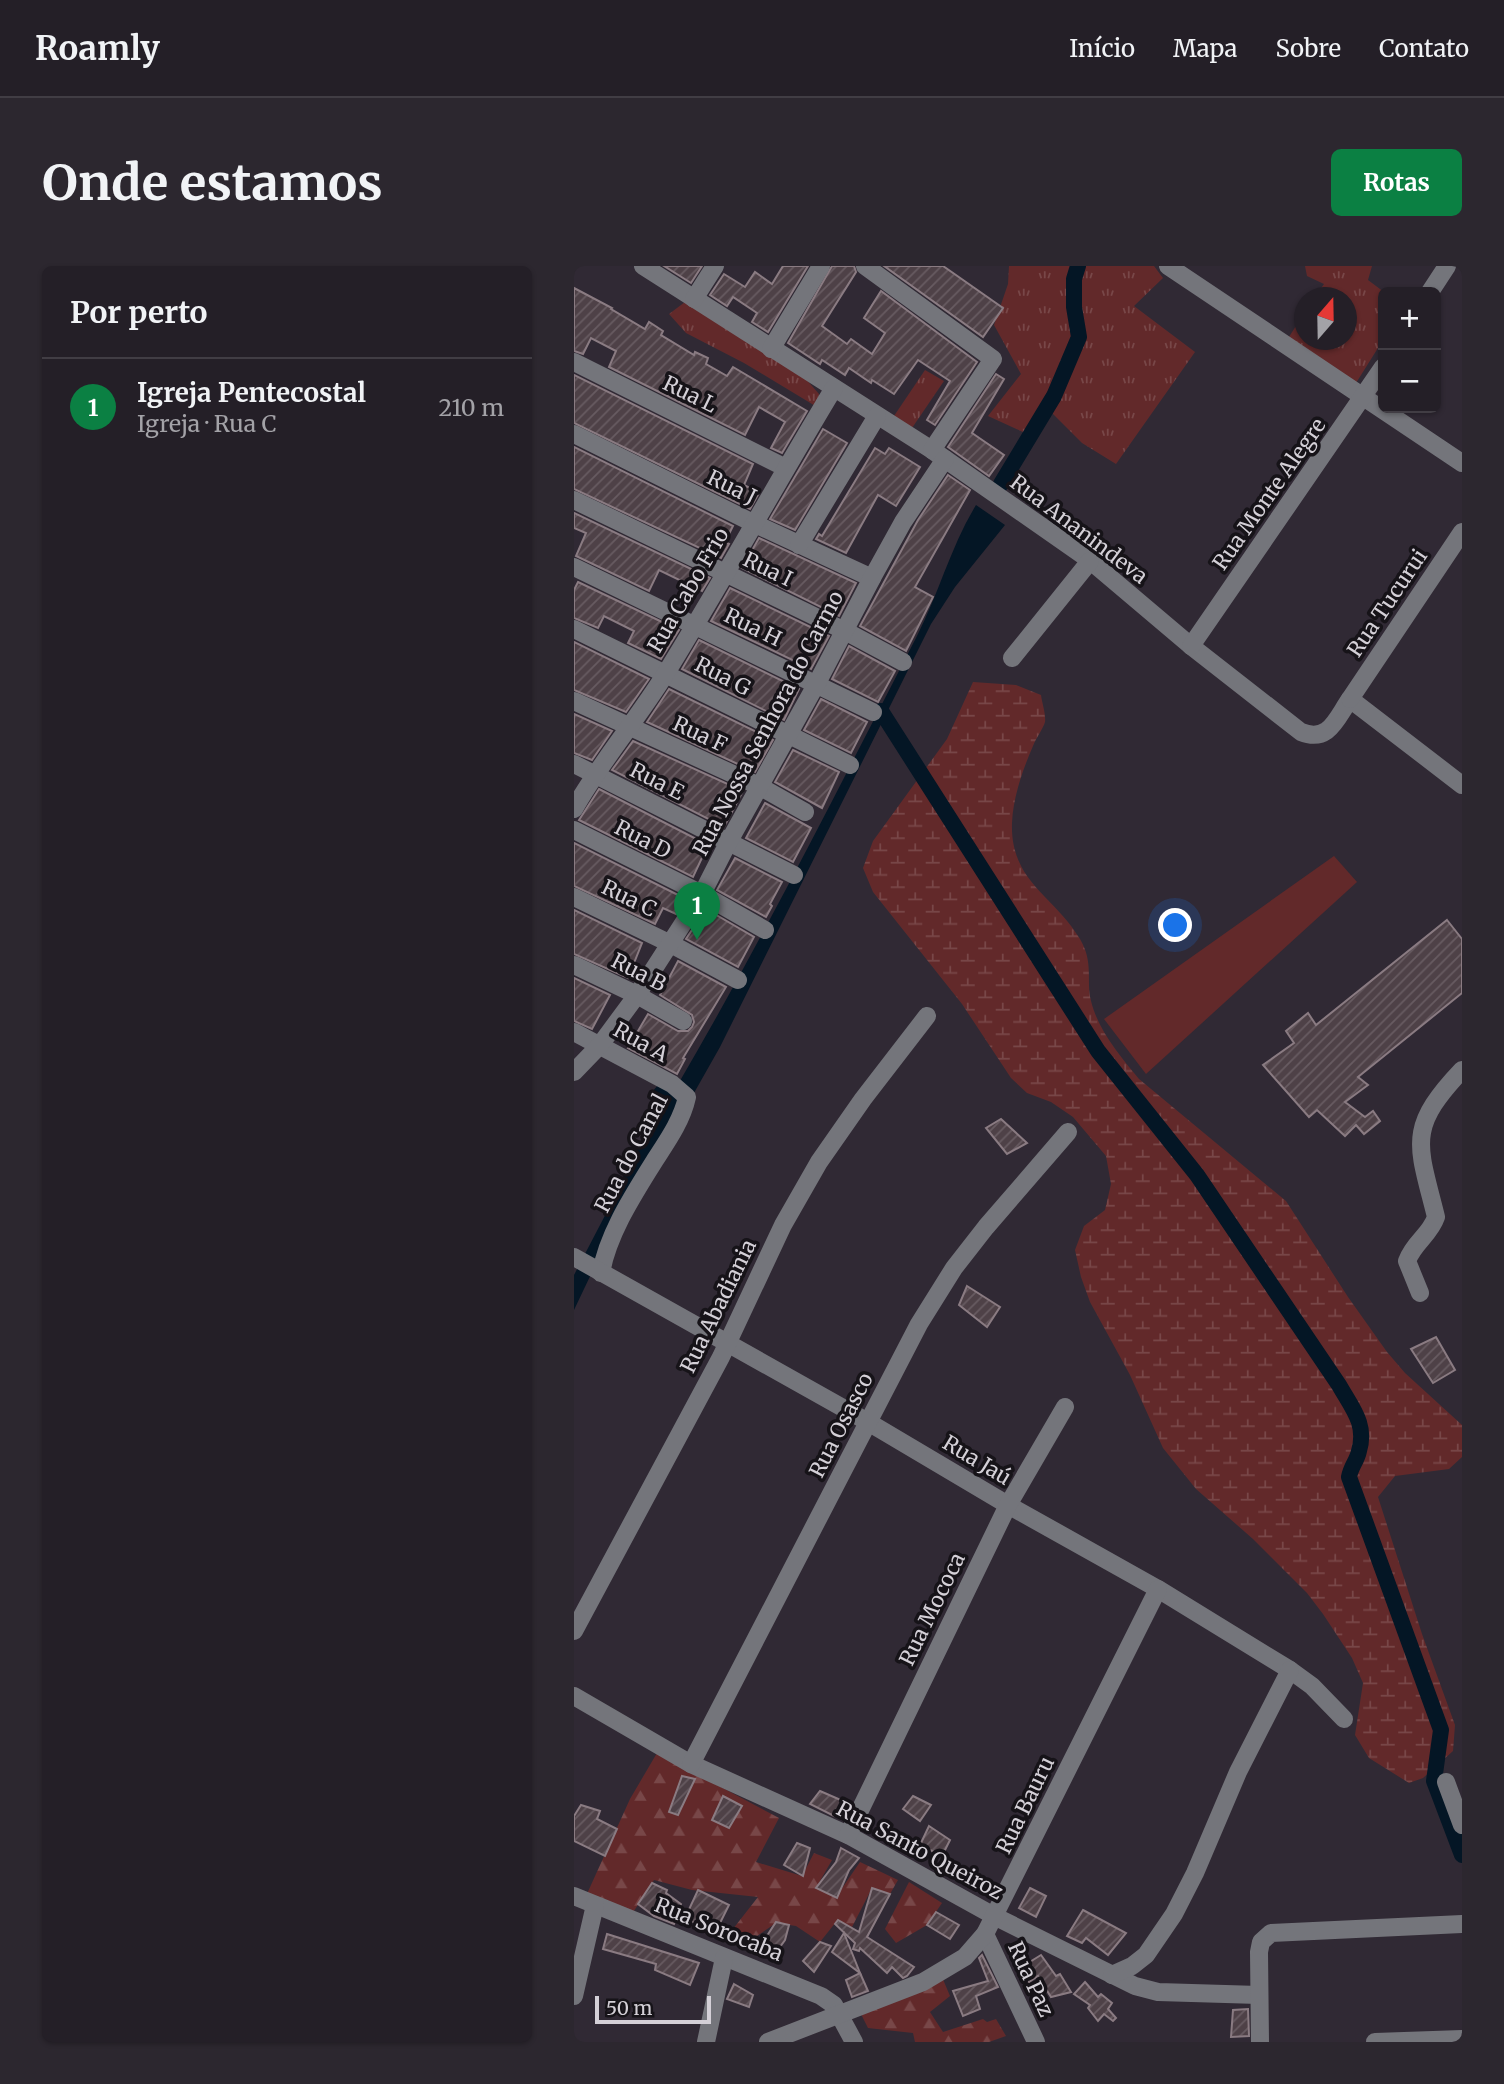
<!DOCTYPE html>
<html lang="pt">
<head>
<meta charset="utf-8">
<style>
	body { margin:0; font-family:Merriweather,serif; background:#2c272f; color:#f1f3f6 }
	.controls { position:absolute; right:21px; top:21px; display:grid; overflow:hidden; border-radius:10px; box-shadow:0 2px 5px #0004 }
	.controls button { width:63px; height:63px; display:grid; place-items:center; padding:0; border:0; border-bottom:2px solid #413d44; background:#241f27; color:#f1f3f6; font:35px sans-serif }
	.compass { position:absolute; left:720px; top:21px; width:63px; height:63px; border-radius:50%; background:#241f27; box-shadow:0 2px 5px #0004; rotate:20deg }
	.scale { position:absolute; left:21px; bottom:18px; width:116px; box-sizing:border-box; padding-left:7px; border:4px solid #d4d0d7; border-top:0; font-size:19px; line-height:24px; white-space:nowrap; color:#d4d0d7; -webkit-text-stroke:5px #161318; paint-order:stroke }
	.you { position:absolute; left:602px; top:660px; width:24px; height:24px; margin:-18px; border:5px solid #fff; border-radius:50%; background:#1a73e8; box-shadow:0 0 0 10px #1a73e833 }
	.badge { display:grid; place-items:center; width:46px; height:46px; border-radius:50%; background:#0b8043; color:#fff; font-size:23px; font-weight:700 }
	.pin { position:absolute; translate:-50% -58px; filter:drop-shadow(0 2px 4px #0008) }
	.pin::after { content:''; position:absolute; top:37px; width:24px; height:21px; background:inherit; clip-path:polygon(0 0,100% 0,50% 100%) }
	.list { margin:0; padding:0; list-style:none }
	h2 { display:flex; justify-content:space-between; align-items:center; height:91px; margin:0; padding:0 28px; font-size:30px }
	h2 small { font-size:23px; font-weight:400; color:#a3a2a7 }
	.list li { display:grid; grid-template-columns:46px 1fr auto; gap:21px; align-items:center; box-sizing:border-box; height:98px; padding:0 28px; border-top:2px solid #413d44 }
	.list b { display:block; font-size:26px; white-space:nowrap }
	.list p { margin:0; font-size:23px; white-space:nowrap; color:#a3a2a7 }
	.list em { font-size:23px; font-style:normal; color:#a3a2a7 }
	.map { position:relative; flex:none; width:888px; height:1776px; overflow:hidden; border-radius:10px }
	header { display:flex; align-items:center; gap:42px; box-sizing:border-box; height:98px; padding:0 35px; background:#241f27; border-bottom:2px solid #413d44 }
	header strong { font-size:33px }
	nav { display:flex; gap:38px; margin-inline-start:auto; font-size:24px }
	.intro { display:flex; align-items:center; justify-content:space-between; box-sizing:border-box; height:168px; padding:0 42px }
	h1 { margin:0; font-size:49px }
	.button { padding:18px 32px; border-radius:10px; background:#0b8043; color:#fff; font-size:24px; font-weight:700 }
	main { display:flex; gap:42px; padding:0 42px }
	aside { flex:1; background:#241f27; border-radius:10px; box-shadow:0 2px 5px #0004 }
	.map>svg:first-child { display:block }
</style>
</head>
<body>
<header>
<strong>Roamly</strong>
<nav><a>Início</a><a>Mapa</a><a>Sobre</a><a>Contato</a></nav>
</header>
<div class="intro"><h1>Onde estamos</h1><a class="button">Rotas</a></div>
<main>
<aside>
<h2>Por perto<small></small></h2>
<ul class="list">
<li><span class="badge">1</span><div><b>Igreja Pentecostal</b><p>Igreja · Rua C</p></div><em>210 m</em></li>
</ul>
</aside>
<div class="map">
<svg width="888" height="1776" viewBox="0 0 888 1776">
	<defs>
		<pattern id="grass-tufts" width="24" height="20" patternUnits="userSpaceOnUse" patternTransform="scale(1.75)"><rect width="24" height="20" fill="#62292a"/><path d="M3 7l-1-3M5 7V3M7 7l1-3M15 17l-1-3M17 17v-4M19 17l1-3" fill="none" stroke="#784748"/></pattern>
		<pattern id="forest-firs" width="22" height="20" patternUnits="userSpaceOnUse" patternTransform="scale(1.75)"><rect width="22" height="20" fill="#62292a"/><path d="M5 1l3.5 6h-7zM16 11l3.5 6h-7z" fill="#784748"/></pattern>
		<pattern id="wetland-marsh" width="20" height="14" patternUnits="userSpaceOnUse" patternTransform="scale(1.75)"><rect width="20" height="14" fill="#62292a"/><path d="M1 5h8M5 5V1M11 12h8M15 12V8" fill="none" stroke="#784748"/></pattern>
		<pattern id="building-hatch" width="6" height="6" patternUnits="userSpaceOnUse" patternTransform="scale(1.75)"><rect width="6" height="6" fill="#4e4147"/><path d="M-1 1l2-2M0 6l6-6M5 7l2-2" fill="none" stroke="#675b61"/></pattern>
	</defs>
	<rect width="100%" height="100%" fill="#302934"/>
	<g fill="url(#grass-tufts)">
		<path d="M435,0H580L589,12L560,40L621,86L542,198L508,177L469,138L451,167L414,150L447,108L420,59L434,18Z"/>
		<path d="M731,0H798L794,14L810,26L809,74L782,117L715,71L730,47V74H772V32L741,31L750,18L733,10Z"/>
		<path d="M111,36L231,112L245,128L243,141L170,97L112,67L95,48Z"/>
		<path d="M351,104L370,115L338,162L320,150Z"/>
	</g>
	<g fill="url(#forest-firs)">
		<path d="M83,1487L205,1552L182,1596L228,1610L240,1587L258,1594L242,1622L262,1631L286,1596L324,1614L316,1628L298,1622L278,1661L262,1656L246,1676L222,1660L202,1657L177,1674L155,1668L184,1631L118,1624L80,1614L58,1648L12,1630L56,1533Z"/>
		<path d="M335,1616L368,1637L353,1659L322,1677L311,1663Z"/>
		<path d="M368,1711L376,1730L356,1746L369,1766L409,1753L413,1756L422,1753L432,1770L415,1776H341L339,1767L294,1762L287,1748Z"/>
	</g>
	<path fill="url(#wetland-marsh)" d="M399,416L442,419L467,429C468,437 472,448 471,456C469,463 462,472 459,480C449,503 439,531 438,557C436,616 481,630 506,673C520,697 512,714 517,735C524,764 546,790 565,813L712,935L774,1031L813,1086L831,1107L888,1159V1191L875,1203L821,1210L804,1231L848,1368L881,1459L879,1485L849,1512L835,1517L795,1492L781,1469L789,1417L778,1392L749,1348L733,1327L679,1273L622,1223L589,1182L556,1109L516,1036L507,1011L501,984L510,960L531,944L537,918L532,890L499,851L477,836L453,827L437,812L388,738L299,626L289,602L299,575L373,473Z"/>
	<path fill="#62292a" d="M760,590L783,616L572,808L530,753Z"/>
	<path fill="#041625" d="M402,239L431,259L381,321L357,358L146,781L116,834L59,920L0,1044V1009L38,936L62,882L82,855L77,827L86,817L103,820C189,673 265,521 343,370C365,327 377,280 402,239Z"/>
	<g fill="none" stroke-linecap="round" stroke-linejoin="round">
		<g stroke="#041625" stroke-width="16">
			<path d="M427,218L480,130L505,71L500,41V13L504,0"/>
			<path d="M307,445L524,785L623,909L765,1119C778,1142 793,1158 785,1185C783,1195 777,1200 775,1211L867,1464L860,1515L888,1589"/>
		</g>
	</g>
	<g fill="url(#building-hatch)" stroke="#8a7b82" stroke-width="2">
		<path d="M90,0H128L117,17Z"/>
		<path d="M209,0H234L194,66L178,56L183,47L159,31L153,40L136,29L150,8L171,21L181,6L198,18Z"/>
		<path d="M258,0H280L282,6L248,60L273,78L277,73L298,88L311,67L290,52L307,25L403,96L361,159L353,154L376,115L344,94L320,128L298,114L297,117L275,102L271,109L248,94L246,98L214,77Z"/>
		<path d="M310,0H369L429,42L409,71Z"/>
		<path d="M0,22L38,42L37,43L71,63L75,56L89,65L87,69L120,89L121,86L134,92L132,98L153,110L159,101L233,145L208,187L197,182L211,156L185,141L171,169L35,101L42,85L17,72L9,88L0,85Z"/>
		<path d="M422,108L430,113L398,167L430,189L415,210L374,181Z"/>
		<path d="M0,109L179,198L170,219L185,227L176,243L0,157Z"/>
		<path d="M249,163L273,177L221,264L196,253Z"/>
		<path d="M0,181L159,260L151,276L155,278L147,292L0,223Z"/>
		<path d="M301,182L311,188L315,182L346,201L322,240L304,229L272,287L242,273L245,268L248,270Z"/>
		<path d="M374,209L396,224L341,321L359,331L332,385L286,360L344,254Z"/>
		<path d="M0,247L136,312L128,325L85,304L75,325L2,290L12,267L0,262Z"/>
		<path d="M185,272L282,317L265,350L168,302Z"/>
		<path d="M4,316L105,364L87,393L54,377L60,365L30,350L24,362L0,352V324Z"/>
		<path d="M156,322L255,370L237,403L137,355Z"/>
		<path d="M125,374L225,423L210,454L108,403Z"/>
		<path d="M0,376L75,413L52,446L0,424Z"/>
		<path d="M275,380L321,405L304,436L258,413Z"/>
		<path d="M95,423L199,474L181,506L73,456Z"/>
		<path d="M247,433L293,456L277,487L230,464Z"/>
		<path d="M0,448L38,465L18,494L0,487Z"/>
		<path d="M59,475L169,525L150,561L38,504Z"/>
		<path d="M219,484L265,506L248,542L201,516Z"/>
		<path d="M25,523L134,579L119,611L5,554Z"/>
		<path d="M191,537L237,562L219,596L172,572Z"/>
		<path d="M0,577L112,633L102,648L89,642L81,658L0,620Z"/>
		<path d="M161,592L208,616L196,638L198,640L192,651L143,624Z"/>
		<path d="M132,643L180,671L164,701L112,673Z"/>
		<path d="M0,644L68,677L54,712L0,688Z"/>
		<path d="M873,654L888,673V727L784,811L794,819L771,836L791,851L799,845L806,855L790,868L782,859L771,870L743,844L735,851L689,799L720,777L712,765L734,747L742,759Z"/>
		<path d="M104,695L152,721L109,792L111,793L103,808L54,782L74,748L104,765H114L118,761L120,756L118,749L86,729Z"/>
		<path d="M0,712L36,729L18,763L0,755Z"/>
		<path d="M427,853L453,877L433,888L412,862Z"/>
		<path d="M393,1020L426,1041L413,1061L385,1039Z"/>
		<path d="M862,1071L881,1104L859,1117L837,1083Z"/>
		<path d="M108,1510L121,1513L104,1549L95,1546Z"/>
		<path d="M246,1525L269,1535L260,1550L236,1538Z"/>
		<path d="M149,1530L168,1540L155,1562L138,1554Z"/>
		<path d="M339,1530L357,1539L346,1555L329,1543Z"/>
		<path d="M7,1539L26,1545L23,1553L43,1563L31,1590L0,1575V1550Z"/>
		<path d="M355,1560L376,1574L368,1590L346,1579Z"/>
		<path d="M223,1577L236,1582L229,1610L210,1599Z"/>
		<path d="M267,1582L285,1592L275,1604L263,1632L242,1622L262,1596Z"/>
		<path d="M78,1617L93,1624L92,1627L107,1638L100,1658L80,1650L64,1638Z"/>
		<path d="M298,1622L316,1628L293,1671L340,1701L333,1710L329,1712L318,1701L313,1707L286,1682L285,1685L279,1683L281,1677L261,1658L264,1654L285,1666Z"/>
		<path d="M456,1622L472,1630L462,1651L445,1642Z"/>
		<path d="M124,1624L155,1639L143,1663L127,1653L124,1659L111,1652Z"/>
		<path d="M509,1644L552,1667L534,1689L512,1672L508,1677L493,1670Z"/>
		<path d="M362,1646L385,1659L376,1673L353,1659Z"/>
		<path d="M202,1656L215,1659L211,1674L200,1689L187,1679Z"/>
		<path d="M270,1667L286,1707L258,1686Z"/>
		<path d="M33,1668L125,1697L116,1719L81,1704L82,1698L29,1683Z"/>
		<path d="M246,1676L257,1680L240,1706L229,1695Z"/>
		<path d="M408,1689L424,1721L402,1730L406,1743L389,1750L379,1725L414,1715L405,1692Z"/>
		<path d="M467,1689L482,1710L486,1708L497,1726L477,1731L464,1710L455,1716L446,1702Z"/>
		<path d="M286,1707L294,1725L278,1731L272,1714Z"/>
		<path d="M511,1716L524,1731L527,1728L538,1737L534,1743L542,1752L539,1755L530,1748L524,1755L514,1742L516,1739L500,1728Z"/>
		<path d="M160,1718L179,1729L175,1741L153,1733Z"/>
		<path d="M674,1743L675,1770L657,1771L659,1744Z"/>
	</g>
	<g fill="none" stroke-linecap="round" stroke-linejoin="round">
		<g stroke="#74757b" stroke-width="18">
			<path d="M69,0L358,184L513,292L617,380L727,466C755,477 762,453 776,433L888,519"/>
			<path d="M291,0L419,93L358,184"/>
			<path d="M594,0L888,197"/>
			<path d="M856,26L873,0"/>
			<path d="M120,33L141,0"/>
			<path d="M197,83L247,0"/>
			<path d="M0,96L212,202"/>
			<path d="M0,168L179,257L298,312"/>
			<path d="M0,234L271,365L329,396"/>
			<path d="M225,279L303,150"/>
			<path d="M0,301L299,446"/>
			<path d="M0,363L276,499"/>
			<path d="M617,380L809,101"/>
			<path d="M438,392L516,295"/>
			<path d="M776,433L888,266"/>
			<path d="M0,435L185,520L231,546"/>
			<path d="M0,498L220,609"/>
			<path d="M0,543C27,495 63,454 92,407C150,313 203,216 260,122"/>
			<path d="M0,564L128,628L191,664"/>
			<path d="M0,631L97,678L164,714"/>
			<path d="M0,699L63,729L109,755"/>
			<path d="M0,766L98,818L113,831C108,854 94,874 81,894C60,928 34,967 27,1007"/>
			<path d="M0,806L26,779L63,729L128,628L154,577L243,417L298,312L329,256L371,193"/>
			<path d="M0,991L294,1156L434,1239L584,1323L716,1404L738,1420L770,1453"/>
			<path d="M846,1027L833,995C840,976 856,969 862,951C844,878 832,863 888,804"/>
			<path d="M0,1365L147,1091L209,959L245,896L289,833L353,750"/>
			<path d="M0,1430L117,1498L274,1569L422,1651L561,1720L584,1726L685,1729"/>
			<path d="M117,1498L345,1058L380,1002L412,961L494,866"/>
			<path d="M872,1516L888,1559"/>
			<path d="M274,1569L434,1239L491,1141"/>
			<path d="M0,1630L247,1730L260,1739L280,1776"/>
			<path d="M411,1668L462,1776"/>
			<path d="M538,1709L558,1700L572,1689L600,1648L621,1607L664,1506L716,1404"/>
			<path d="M0,1730L21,1639"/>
			<path d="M132,1776L150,1692"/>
			<path d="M194,1776L349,1716L391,1691L411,1668L584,1323"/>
			<path d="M686,1776L685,1686L687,1676L697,1667L888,1658"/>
			<path d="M801,1776L888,1773"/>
		</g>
	</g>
	<g text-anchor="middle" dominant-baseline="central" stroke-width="7" stroke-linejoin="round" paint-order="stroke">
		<g font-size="21" fill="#d4d0d7" stroke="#161318">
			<text transform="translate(116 128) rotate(26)">Rua L</text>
			<text transform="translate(158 221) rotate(26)">Rua J</text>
			<text transform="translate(695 228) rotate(-55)">Rua Monte Alegre</text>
			<text transform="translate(505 263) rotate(37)">Rua Ananindeva</text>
			<text transform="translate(194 303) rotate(26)">Rua I</text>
			<text transform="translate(114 324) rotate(-60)">Rua Cabo Frio</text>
			<text transform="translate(813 337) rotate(-56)">Rua Tucurui</text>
			<text transform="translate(179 361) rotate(26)">Rua H</text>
			<text transform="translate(149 410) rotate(27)">Rua G</text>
			<text transform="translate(194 457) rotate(-62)">Rua Nossa Senhora do Carmo</text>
			<text transform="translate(126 468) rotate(25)">Rua F</text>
			<text transform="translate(83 515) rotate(27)">Rua E</text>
			<text transform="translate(69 573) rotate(27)">Rua D</text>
			<text transform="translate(55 632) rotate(26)">Rua C</text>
			<text transform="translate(65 706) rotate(27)">Rua B</text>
			<text transform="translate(67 776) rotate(29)">Rua A</text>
			<text transform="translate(57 887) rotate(-62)">Rua do Canal</text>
			<text transform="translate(144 1040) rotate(-64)">Rua Abadiania</text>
			<text transform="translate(267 1159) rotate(-63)">Rua Osasco</text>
			<text transform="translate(403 1194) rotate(31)">Rua Jaú</text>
			<text transform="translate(358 1343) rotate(-64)">Rua Mococa</text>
			<text transform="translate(451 1539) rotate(-64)">Rua Bauru</text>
			<text transform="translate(346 1584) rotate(28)">Rua Santo Queiroz</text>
			<text transform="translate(145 1663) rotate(22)">Rua Sorocaba</text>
			<text transform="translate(457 1713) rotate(65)">Rua Paz</text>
		</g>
	</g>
</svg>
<div class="controls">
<button>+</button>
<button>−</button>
</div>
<svg class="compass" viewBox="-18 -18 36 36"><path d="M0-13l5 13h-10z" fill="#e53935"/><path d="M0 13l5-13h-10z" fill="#a3a2a7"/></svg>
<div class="scale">50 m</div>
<div class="you"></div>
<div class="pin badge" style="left:123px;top:674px">1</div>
</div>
</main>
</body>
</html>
